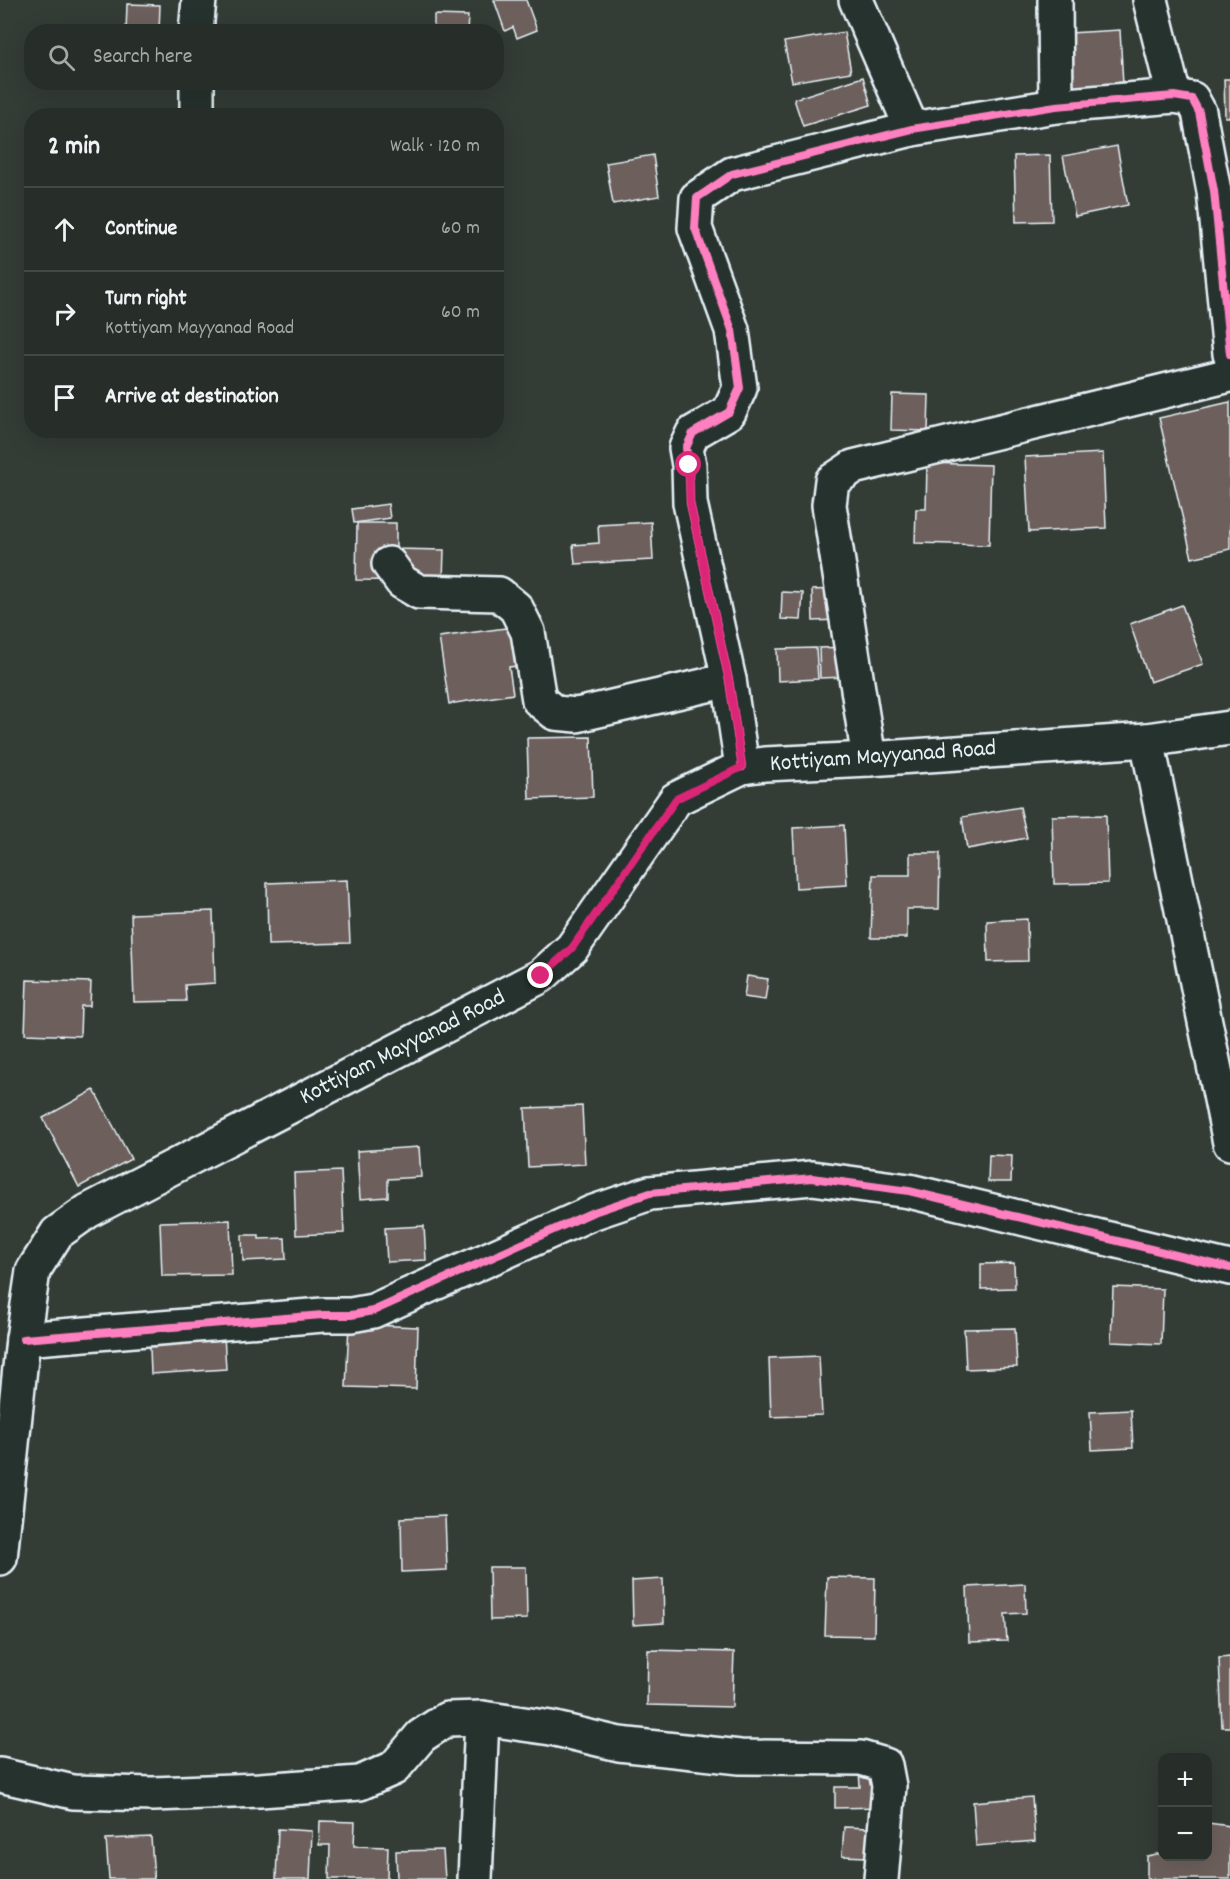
<!DOCTYPE html>
<html lang="en">
<head>
<meta charset="utf-8">
<style>
	body { margin:0; font-family:Dekko,sans-serif; background:#333934; color:#f1f3f6 }
	.controls { position:absolute; right:18px; bottom:18px; display:grid; overflow:hidden; border-radius:12px; box-shadow:0 6px 24px #0002 }
	.controls button { width:54px; height:54px; display:grid; place-items:center; padding:0; border:0; border-bottom:2px solid #434945; background:#272d28; color:#f1f3f6; font:30px sans-serif }
	.stop { position:absolute; width:18px; height:18px; margin:-14px; border:4px solid #db2777; border-radius:50%; background:#fff }
	.stop.end { background:#db2777; border-color:#fff; box-shadow:0 2px 6px #0008 }
	.list { margin:0; padding:0; list-style:none }
	h2 { display:flex; justify-content:space-between; align-items:center; height:78px; margin:0; padding:0 24px; font-size:26px }
	h2 small { font-size:20px; font-weight:400; color:#a4a8a8 }
	.list li { display:grid; grid-template-columns:39px 1fr auto; gap:18px; align-items:center; box-sizing:border-box; height:84px; padding:0 24px; border-top:2px solid #434945 }
	.list b { display:block; font-size:22px; white-space:nowrap }
	.list p { margin:0; font-size:20px; white-space:nowrap; color:#a4a8a8 }
	.list em { font-size:20px; font-style:normal; color:#a4a8a8 }
	.icon { flex:none; width:33px; height:33px; fill:none; stroke:currentColor; stroke-width:2; stroke-linecap:round; stroke-linejoin:round }
	.map { position:relative; flex:none; width:1230px; height:1879px; overflow:hidden }
	.search { position:absolute; background:#272d28; box-shadow:0 6px 24px #0002; left:24px; top:24px; width:480px; height:66px; display:flex; align-items:center; gap:15px; box-sizing:border-box; padding:0 21px; border-radius:24px; color:#a4a8a8; font-size:22px }
	.panel { position:absolute; background:#272d28; box-shadow:0 6px 24px #0002; left:24px; top:108px; width:480px; height:330px; border-radius:24px }
	.map>svg:first-child { display:block }
</style>
</head>
<body>
<div class="map">
<svg width="1230" height="1879" viewBox="0 0 1230 1879">
	<rect width="100%" height="100%" fill="#343c36"/>
	<filter id="ink" filterUnits="userSpaceOnUse"><feTurbulence type="fractalNoise" baseFrequency=".0167" numOctaves="2"/><feDisplacementMap in="SourceGraphic" scale="12" xChannelSelector="R" yChannelSelector="G"/><feConvolveMatrix kernelMatrix="1 2 1 2 8 2 1 2 1" color-interpolation-filters="sRGB"/></filter>
	<g filter="url(#ink)">
		<g fill="#6d605c" stroke="#e8f1f8" stroke-width="1.5">
			<path d="M494,0H526L537,30L517,38L513,27L505,31Z"/>
			<path d="M127,4L160,5L159,32H126Z"/>
			<path d="M434,15L468,16L467,32H434Z"/>
			<path d="M1120,30L1123,85L1072,87L1069,33Z"/>
			<path d="M844,32L851,72L792,82L784,42Z"/>
			<path d="M863,77L871,105L803,126L794,99Z"/>
			<path d="M1224,79H1230V117H1225Z"/>
			<path d="M1117,146L1128,205L1075,216L1063,156Z"/>
			<path d="M653,155L659,196L613,204L606,163Z"/>
			<path d="M1050,155L1052,221L1016,222L1014,156Z"/>
			<path d="M892,394L929,395L928,431L891,430Z"/>
			<path d="M1230,402V549L1192,558L1159,418Z"/>
			<path d="M1103,453L1106,528L1029,532L1025,457Z"/>
			<path d="M927,463L991,465L989,545L915,543L916,509H926Z"/>
			<path d="M388,504L390,518L354,523L352,509Z"/>
			<path d="M651,522L653,560L575,564L573,545L599,543L598,525Z"/>
			<path d="M357,523H396V549L444,550L443,581L356,580Z"/>
			<path d="M835,589L837,620L813,621L812,590Z"/>
			<path d="M782,592L803,593L801,620L781,619Z"/>
			<path d="M1182,605L1203,664L1150,682L1130,624Z"/>
			<path d="M520,626L525,665L509,667L513,694L449,704L439,637Z"/>
			<path d="M845,647L847,677L820,678L819,648Z"/>
			<path d="M816,648L818,679L778,681L777,649Z"/>
			<path d="M591,737L593,797L529,799L527,738Z"/>
			<path d="M1020,807L1027,838L967,849L962,817Z"/>
			<path d="M1106,815L1108,883L1054,884L1052,816Z"/>
			<path d="M844,825L847,885L796,888L793,828Z"/>
			<path d="M910,853H940L939,909H907V938H871L873,875H910Z"/>
			<path d="M347,880L350,943L268,945L267,883Z"/>
			<path d="M213,911L215,983L185,985L186,1001L134,1002L131,914Z"/>
			<path d="M1027,919L1028,961L988,962L987,921Z"/>
			<path d="M747,976L768,979L765,1000L744,997Z"/>
			<path d="M27,980L91,982L90,1006H81L80,1036L25,1034Z"/>
			<path d="M94,1090L131,1159L79,1187L43,1118Z"/>
			<path d="M582,1106L585,1164L528,1167L525,1108Z"/>
			<path d="M419,1147L421,1177L388,1179V1197L360,1199L357,1151Z"/>
			<path d="M989,1155L1012,1156L1011,1182H988Z"/>
			<path d="M341,1171L344,1233L296,1235L294,1173Z"/>
			<path d="M230,1220L232,1275L162,1276L160,1222Z"/>
			<path d="M424,1226L426,1260L387,1262L385,1228Z"/>
			<path d="M242,1235H259V1239L285,1238L286,1259L243,1261Z"/>
			<path d="M1014,1263L1015,1288L981,1289V1264Z"/>
			<path d="M1113,1287L1163,1289L1161,1344L1111,1342Z"/>
			<path d="M223,1318L226,1369L151,1374L149,1322Z"/>
			<path d="M349,1324L418,1327L416,1389L346,1387Z"/>
			<path d="M1015,1328L1017,1367L966,1369L964,1329Z"/>
			<path d="M819,1356L822,1415L771,1417L769,1358Z"/>
			<path d="M1131,1410L1133,1448L1092,1450L1090,1412Z"/>
			<path d="M445,1516L447,1570L402,1572L401,1518Z"/>
			<path d="M489,1567H526L527,1619L490,1620Z"/>
			<path d="M827,1577L875,1578L874,1636L825,1635Z"/>
			<path d="M663,1579L664,1623L633,1625L632,1581Z"/>
			<path d="M1025,1584L1026,1613L1005,1614L1007,1641L969,1642L967,1587Z"/>
			<path d="M648,1650L734,1652L732,1707L647,1705Z"/>
			<path d="M1230,1657V1727H1222L1219,1658Z"/>
			<path d="M883,1768L884,1807L835,1808V1787H860L859,1769Z"/>
			<path d="M1032,1797L1035,1841L976,1846L973,1802Z"/>
			<path d="M320,1821L355,1822L354,1846L388,1847L387,1879H329L330,1845H319Z"/>
			<path d="M1208,1823L1230,1826V1879H1147V1856L1162,1853V1856H1208Z"/>
			<path d="M844,1827L894,1829L892,1858L842,1856Z"/>
			<path d="M278,1829L312,1831L310,1879H276Z"/>
			<path d="M151,1837L154,1879H109L106,1839Z"/>
			<path d="M443,1850L445,1879H397L396,1851Z"/>
		</g>
		<g fill="none" stroke-linecap="round" stroke-linejoin="round">
			<defs>
				<g id="minor">
					<path d="M856,0L912,129"/>
					<path d="M1055,0L1056,106"/>
					<path d="M1150,0L1174,96"/>
					<path d="M196,32L199,0"/>
					<path d="M197,82V108L199,116"/>
					<path d="M389,564L402,582L419,592L499,594L516,608L528,632L539,700L555,713L577,715L729,680"/>
					<path d="M869,759L829,505L832,481L853,467L1230,375"/>
					<path d="M742,767L729,680L690,503L689,465L686,448L693,433L729,412L740,388L732,330L695,228L697,198L732,174L912,129L1056,106L1174,96L1192,99L1199,112L1214,191L1230,354"/>
					<path d="M23,1339L323,1315H351L373,1311L591,1213L650,1193L812,1178L909,1191L1230,1268"/>
					<path d="M0,1775L73,1792L153,1794L260,1790L360,1783L394,1768L421,1736L447,1719L482,1718L551,1728L619,1744L740,1757L861,1758L885,1765L889,1786L881,1879"/>
					<path d="M475,1879L482,1718"/>
				</g>
				<g id="secondary">
					<path d="M1147,740L1230,1143"/>
					<path d="M0,1558L23,1339L33,1271L57,1233L88,1211L541,976L572,948L676,799L742,767L765,764L869,759L1147,740L1230,728"/>
				</g>
			</defs>
			<use href="#minor" stroke="#e8f1f8" stroke-width="38"/>
			<use href="#secondary" stroke="#e8f1f8" stroke-width="38"/>
			<use href="#minor" stroke="#26332d" stroke-width="33"/>
			<use href="#secondary" stroke="#26332d" stroke-width="33"/>
			<defs>
				<g id="cycleway">
					<path d="M742,767L729,680L690,503L689,465L686,448L693,433L729,412L740,388L732,330L695,228L697,198L732,174L912,129L1056,106L1174,96L1192,99L1199,112L1214,191L1230,354"/>
					<path d="M23,1339L323,1315H351L373,1311L591,1213L650,1193L812,1178L909,1191L1230,1268"/>
				</g>
			</defs>
			<use href="#cycleway" stroke="#26332d" stroke-width="11"/>
			<use href="#cycleway" stroke="#ff80c0" stroke-width="8"/>
		</g>
	</g>
	<g fill="none" stroke-linecap="round" stroke-linejoin="round" filter="url(#ink)">
		<path stroke="#db2777" stroke-width="8" d="M541,976L572,948L676,799L742,767L729,680L690,503L689,465"/>
	</g>
	<g text-anchor="middle" dominant-baseline="central" stroke-width="4.5" stroke-linejoin="round" paint-order="stroke">
		<g font-size="24" fill="#e8f1f8" stroke="#26332d">
			<text transform="translate(883 757) rotate(-4)">Kottiyam Mayyanad Road</text>
			<text transform="translate(403 1048) rotate(-27)">Kottiyam Mayyanad Road</text>
		</g>
	</g>
</svg>
<div class="controls">
<button>+</button>
<button>−</button>
</div>
<div class="stop" style="left:689px;top:465px"></div>
<div class="stop end" style="left:541px;top:976px"></div>
<div class="search"><svg class="icon" aria-label="search" viewBox="0 0 24 24"><circle cx="10" cy="10" r="6"/><path d="M15 15l6 6"/></svg>Search here</div>
<section class="panel">
<h2>2 min<small>Walk · 120 m</small></h2>
<ul class="list">
<li><svg class="icon" aria-label="ahead" viewBox="0 0 24 24"><path d="M12 20V5M6 11l6-6 6 6"/></svg><div><b>Continue</b></div><em>60 m</em></li>
<li><svg class="icon" aria-label="right" viewBox="0 0 24 24"><path d="M7 20v-9h11M14 6l5 5-5 5"/></svg><div><b>Turn right</b><p>Kottiyam Mayyanad Road</p></div><em>60 m</em></li>
<li><svg class="icon" aria-label="arrive" viewBox="0 0 24 24"><path d="M6 21V4h12l-3 4 3 4H6"/></svg><div><b>Arrive at destination</b></div></li>
</ul>
</section>
</div>
</body>
</html>
